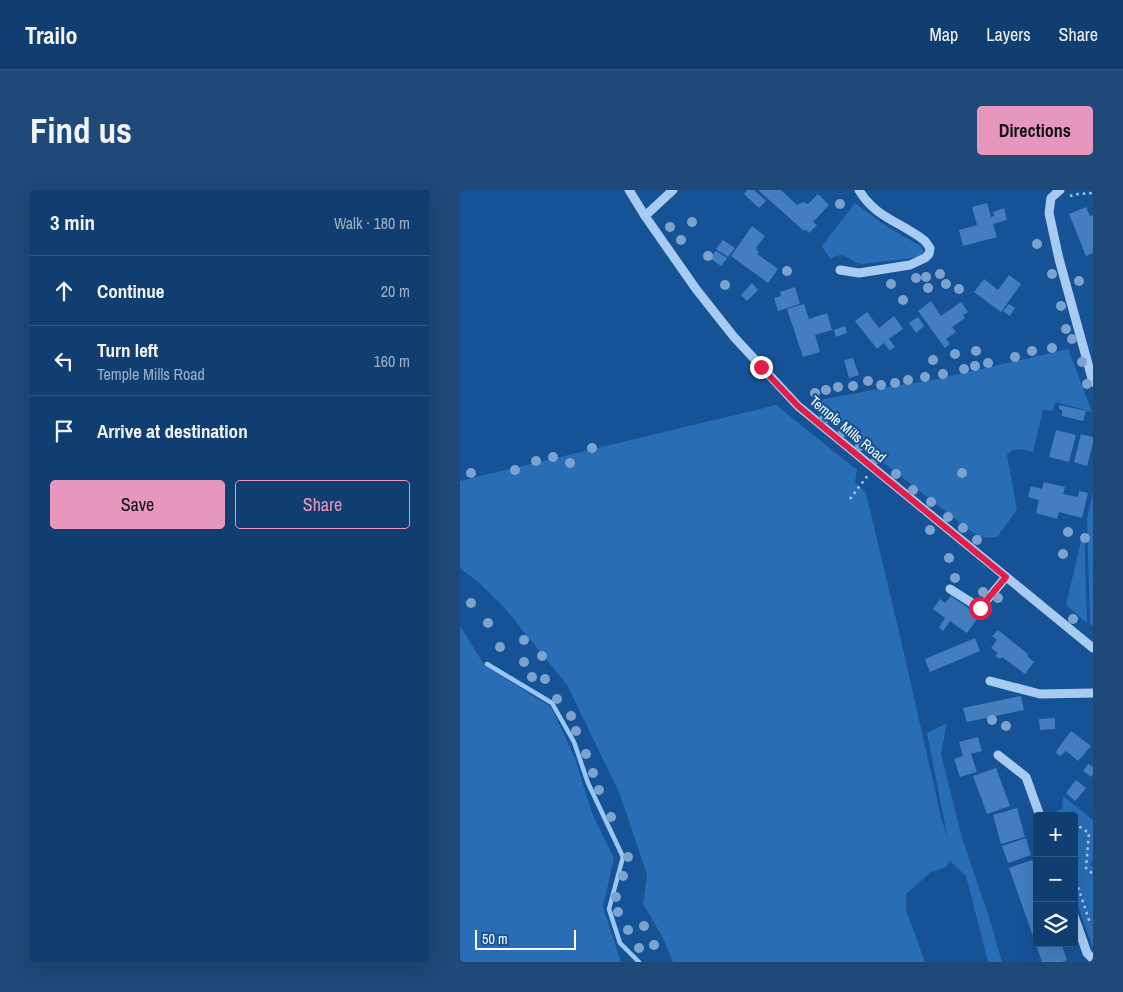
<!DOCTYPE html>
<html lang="en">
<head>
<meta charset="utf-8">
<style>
	body { margin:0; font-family:"Archivo Narrow",sans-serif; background:#1e4978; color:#f1f3f6 }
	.controls { position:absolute; right:15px; bottom:15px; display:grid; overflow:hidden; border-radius:5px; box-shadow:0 5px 20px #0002 }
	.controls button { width:45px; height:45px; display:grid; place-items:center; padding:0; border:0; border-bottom:1px solid #305783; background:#103e70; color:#f1f3f6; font:25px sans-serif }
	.scale { position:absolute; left:15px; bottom:12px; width:101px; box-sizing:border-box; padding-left:5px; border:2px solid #fff; border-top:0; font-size:14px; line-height:18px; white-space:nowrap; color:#fff; -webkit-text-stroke:4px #165296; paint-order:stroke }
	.stop { position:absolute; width:15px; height:15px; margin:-11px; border:4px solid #e11d48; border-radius:50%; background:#fff }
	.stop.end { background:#e11d48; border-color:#fff; box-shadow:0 1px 5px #0008 }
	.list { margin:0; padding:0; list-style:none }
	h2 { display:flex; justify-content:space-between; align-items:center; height:65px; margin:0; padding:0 20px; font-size:21px }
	h2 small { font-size:16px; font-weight:400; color:#9caec3 }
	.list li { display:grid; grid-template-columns:32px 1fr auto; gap:15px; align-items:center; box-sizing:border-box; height:70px; padding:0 20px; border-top:1px solid #305783 }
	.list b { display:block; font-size:19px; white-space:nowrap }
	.list p { margin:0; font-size:16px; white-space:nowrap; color:#9caec3 }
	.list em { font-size:16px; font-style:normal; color:#9caec3 }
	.actions { display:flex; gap:10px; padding:15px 20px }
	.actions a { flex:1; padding:11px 0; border:1px solid #e797bd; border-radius:5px; text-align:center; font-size:18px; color:#e797bd }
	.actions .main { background:#e797bd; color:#111 }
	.icon { flex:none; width:28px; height:28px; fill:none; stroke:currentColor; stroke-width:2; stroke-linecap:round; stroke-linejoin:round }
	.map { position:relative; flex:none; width:633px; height:772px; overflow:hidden; border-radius:5px }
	header { display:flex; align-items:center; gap:30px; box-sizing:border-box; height:70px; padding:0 25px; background:#103e70; border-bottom:1px solid #305783 }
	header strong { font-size:24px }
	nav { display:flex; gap:28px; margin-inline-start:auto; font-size:18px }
	.intro { display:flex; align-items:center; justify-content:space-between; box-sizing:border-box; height:120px; padding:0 30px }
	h1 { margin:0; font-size:35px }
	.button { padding:12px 22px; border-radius:5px; background:#e797bd; color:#111; font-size:18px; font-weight:700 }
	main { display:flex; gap:30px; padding:0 30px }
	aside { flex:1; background:#103e70; border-radius:5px; box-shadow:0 5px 20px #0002 }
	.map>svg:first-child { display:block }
</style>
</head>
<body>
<header>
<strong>Trailo</strong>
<nav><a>Map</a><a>Layers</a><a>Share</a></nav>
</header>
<div class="intro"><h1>Find us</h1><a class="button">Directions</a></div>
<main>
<aside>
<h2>3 min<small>Walk · 180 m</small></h2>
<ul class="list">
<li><svg class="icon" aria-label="ahead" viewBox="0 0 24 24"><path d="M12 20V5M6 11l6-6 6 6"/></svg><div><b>Continue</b></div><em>20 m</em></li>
<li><svg class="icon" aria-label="left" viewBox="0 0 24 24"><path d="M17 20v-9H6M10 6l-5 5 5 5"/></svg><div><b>Turn left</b><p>Temple Mills Road</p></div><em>160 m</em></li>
<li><svg class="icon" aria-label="arrive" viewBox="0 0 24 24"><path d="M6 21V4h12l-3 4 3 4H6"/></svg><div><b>Arrive at destination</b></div></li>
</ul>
<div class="actions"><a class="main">Save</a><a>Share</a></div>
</aside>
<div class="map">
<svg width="633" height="772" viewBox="0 0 633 772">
	<rect width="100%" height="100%" fill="#165296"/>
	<g fill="#296db5">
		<path d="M395,13L426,36L462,57L463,63L460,67L402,74C387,72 387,59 370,69L362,56Z"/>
		<path d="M608,159L632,222L595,212L593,221L583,220L573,262C562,260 555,256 547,265L557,320L537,347C520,350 514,343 500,333L376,235L360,218L359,213L360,210L434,196L469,191Z"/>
		<path d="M316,215L397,280L395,292L406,303L444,463L481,627L488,650L467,543L487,533L481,564L502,648L530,730L542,772H528L506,686L490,671L486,677L471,682L446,704V720L465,772H213L203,748L183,714L187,685L159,602L107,495L43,416L18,392L0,378V291Z"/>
		<path d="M633,302V436L630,434L627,329Z"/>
		<path d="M624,338L627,433L606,415Z"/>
		<path d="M0,436L25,476L91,517L115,568L132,623L154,668L143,717L161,772H0Z"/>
		<path d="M603,606L633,630V670L630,675L633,677V758L614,706V626H595L597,621L602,619Z"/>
	</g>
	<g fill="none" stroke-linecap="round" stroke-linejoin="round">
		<path stroke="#9ac7f4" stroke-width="4.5" d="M27,474L92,513L114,552L128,593L163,667L149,719L160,753L179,772"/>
	</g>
	<g fill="#447ebf">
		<path d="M287,0H294L306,11L299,18L284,4Z"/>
		<path d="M298,0H321L337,15L343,12L348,14L358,4L369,15L353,32L357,35L349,43L345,39L344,41Z"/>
		<path d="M527,13L531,27L534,26L533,22L544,18L547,30L533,34L537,47L503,56L499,40L517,35L512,17Z"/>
		<path d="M626,17L630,26L633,25V63L626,66L609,24Z"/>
		<path d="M292,36L305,46L296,58L299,63L297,64L318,79L308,93L271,66Z"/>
		<path d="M263,50L275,58L268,67L256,59Z"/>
		<path d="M256,61L267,68L261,76L250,68Z"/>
		<path d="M549,85L561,94L541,122L514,102L524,89L538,100Z"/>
		<path d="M292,93L298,100L287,111L281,105Z"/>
		<path d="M335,97L340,114L318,121L314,108L321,106L320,102Z"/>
		<path d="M471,111L481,126L501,112L508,122L503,125L505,128L492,137L496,142L486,149L490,154L485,158L458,121Z"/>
		<path d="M344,114L349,129L367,123L372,140L355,145L360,162L343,167L327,119Z"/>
		<path d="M549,114L555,118L550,126L543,121Z"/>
		<path d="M407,122L419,138L434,126L443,139L429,149L435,157L430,161L424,153L417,159L395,131Z"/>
		<path d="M458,127L464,136L456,143L449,133Z"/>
		<path d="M385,136L387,143L376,147L374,140Z"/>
		<path d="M393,168L399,185L389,188L384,170Z"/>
		<path d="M599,215L626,221L623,231L602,226V220L599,219Z"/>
		<path d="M596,240L616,245L609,272L589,267Z"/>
		<path d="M621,244L633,247V253L627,276L614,272Z"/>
		<path d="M584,292L605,297L603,304L618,307L619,301L628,303L622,328L599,322L597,329L576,323L579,310L568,307L571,296L582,299Z"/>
		<path d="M491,406L519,426L507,443L490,431L483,441L479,438L485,428L473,419L480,409L485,413Z"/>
		<path d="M538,440L568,464L567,466L574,472L565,484L542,467L540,469L535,466L538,463L531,458L537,450L532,446Z"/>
		<path d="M515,448L520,461L470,482L465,469Z"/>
		<path d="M561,506L564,520L507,532L503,518Z"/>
		<path d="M595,528V539L580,540L579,529Z"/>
		<path d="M611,541L631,556L618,571L606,561L600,566L596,563L597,560Z"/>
		<path d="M518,547L522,561L511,564L517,582L500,587L494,569L503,566L499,552Z"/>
		<path d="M628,574L633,577V584L631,587L623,581Z"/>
		<path d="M536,578L550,616L527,624L513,586Z"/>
		<path d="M616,590L626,598L615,611L606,603Z"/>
		<path d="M557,618L565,647L541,654L533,625Z"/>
		<path d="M566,648L571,665L548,673L542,656Z"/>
		<path d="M572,670L577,684V753H601L607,770L602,772H582L549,678Z"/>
	</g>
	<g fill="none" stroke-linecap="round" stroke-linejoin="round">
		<g stroke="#a8cbf1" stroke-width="2.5" stroke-dasharray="2.5 4" stroke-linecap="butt">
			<path d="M610,6L618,4L633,3"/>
			<path d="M390,309L408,285"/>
			<path d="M614,633L629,643L626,678L633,684"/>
			<path d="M614,685L630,733"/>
		</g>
		<g stroke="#a8cbf1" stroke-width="9">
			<path d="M169,0L185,26L236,99L274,147L338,216L633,458"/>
			<path d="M600,0L591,8L589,23L599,69L633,192"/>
			<path d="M185,26L213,0"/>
			<path d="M380,80L399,83L450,75L465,68L469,64L470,58L465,51C442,32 415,28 399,0"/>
			<path d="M490,399L520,418L546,387"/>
			<path d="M530,491L580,504L633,503"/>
			<path d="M538,565L566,587L580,626"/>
			<path d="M614,726L627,763L633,769"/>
		</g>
	</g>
	<g fill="#7ca3ce">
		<circle cx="380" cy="14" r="5"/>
		<circle cx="232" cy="32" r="5"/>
		<circle cx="210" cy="37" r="5"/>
		<circle cx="221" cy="50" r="5"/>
		<circle cx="577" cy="54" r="5"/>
		<circle cx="248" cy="66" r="5"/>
		<circle cx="327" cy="81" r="5"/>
		<circle cx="480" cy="84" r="5"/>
		<circle cx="592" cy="84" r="5"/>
		<circle cx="466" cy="87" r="5"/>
		<circle cx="456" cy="88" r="5"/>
		<circle cx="619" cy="91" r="5"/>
		<circle cx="431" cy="94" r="5"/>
		<circle cx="486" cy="94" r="5"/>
		<circle cx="265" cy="95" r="5"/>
		<circle cx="468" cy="98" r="5"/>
		<circle cx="499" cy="99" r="5"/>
		<circle cx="443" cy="110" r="5"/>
		<circle cx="601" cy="116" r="5"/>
		<circle cx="606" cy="139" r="5"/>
		<circle cx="612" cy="149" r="5"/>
		<circle cx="592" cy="158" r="5"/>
		<circle cx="516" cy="161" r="5"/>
		<circle cx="572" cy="161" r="5"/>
		<circle cx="495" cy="164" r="5"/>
		<circle cx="555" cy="167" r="5"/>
		<circle cx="473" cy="170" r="5"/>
		<circle cx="622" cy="172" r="5"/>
		<circle cx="528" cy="173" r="5"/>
		<circle cx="515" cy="176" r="5"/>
		<circle cx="504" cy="179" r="5"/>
		<circle cx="483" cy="184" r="5"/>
		<circle cx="465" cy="187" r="5"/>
		<circle cx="448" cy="190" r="5"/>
		<circle cx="408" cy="191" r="5"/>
		<circle cx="435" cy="193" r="5"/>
		<circle cx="627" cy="194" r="5"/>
		<circle cx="421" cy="195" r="5"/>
		<circle cx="393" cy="196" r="5"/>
		<circle cx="378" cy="197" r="5"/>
		<circle cx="366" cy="200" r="5"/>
		<circle cx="355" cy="203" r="5"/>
		<circle cx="364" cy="229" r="5"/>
		<circle cx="383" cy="242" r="5"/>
		<circle cx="400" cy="256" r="5"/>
		<circle cx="132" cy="258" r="5"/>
		<circle cx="93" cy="267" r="5"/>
		<circle cx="416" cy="269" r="5"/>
		<circle cx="76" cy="271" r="5"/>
		<circle cx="110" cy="273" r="5"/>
		<circle cx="55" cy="280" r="5"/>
		<circle cx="11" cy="283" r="5"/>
		<circle cx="502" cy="283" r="5"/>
		<circle cx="436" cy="284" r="5"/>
		<circle cx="453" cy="300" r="5"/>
		<circle cx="471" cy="312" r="5"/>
		<circle cx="488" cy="327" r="5"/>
		<circle cx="503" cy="338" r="5"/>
		<circle cx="470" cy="340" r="5"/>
		<circle cx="608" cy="342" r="5"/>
		<circle cx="625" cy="348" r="5"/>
		<circle cx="517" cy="350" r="5"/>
		<circle cx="603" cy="364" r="5"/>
		<circle cx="489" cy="368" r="5"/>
		<circle cx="495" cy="388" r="5"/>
		<circle cx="523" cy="402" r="5"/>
		<circle cx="538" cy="408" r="5"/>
		<circle cx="11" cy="413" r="5"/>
		<circle cx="613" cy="429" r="5"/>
		<circle cx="28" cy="433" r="5"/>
		<circle cx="64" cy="450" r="5"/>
		<circle cx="40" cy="457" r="5"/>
		<circle cx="82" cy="466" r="5"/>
		<circle cx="64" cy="472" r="5"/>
		<circle cx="72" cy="487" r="5"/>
		<circle cx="85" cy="489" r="5"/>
		<circle cx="97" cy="509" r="5"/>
		<circle cx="111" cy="526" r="5"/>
		<circle cx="532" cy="530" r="5"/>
		<circle cx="546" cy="536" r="5"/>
		<circle cx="116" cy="541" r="5"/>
		<circle cx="126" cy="564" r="5"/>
		<circle cx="133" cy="583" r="5"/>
		<circle cx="139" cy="600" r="5"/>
		<circle cx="151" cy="627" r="5"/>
		<circle cx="168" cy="667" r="5"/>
		<circle cx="163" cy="686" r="5"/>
		<circle cx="156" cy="707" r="5"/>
		<circle cx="158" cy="722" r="5"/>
		<circle cx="184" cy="736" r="5"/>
		<circle cx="168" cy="740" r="5"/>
		<circle cx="194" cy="755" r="5"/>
		<circle cx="179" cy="758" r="5"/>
	</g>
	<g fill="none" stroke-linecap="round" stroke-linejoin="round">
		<path stroke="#e11d48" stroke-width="6" d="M301,177L338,216L357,232L546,387L520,418"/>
	</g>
	<g text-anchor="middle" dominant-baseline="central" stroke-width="4.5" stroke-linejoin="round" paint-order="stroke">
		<g font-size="14" fill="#fff" stroke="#165296">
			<text transform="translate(388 239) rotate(40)">Temple Mills Road</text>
		</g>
	</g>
</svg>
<div class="controls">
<button>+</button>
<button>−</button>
<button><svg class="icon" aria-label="layers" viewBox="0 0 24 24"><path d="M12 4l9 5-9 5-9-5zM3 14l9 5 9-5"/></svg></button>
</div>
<div class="scale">50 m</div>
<div class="stop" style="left:520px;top:418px"></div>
<div class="stop end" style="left:301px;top:177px"></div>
</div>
</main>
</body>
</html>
